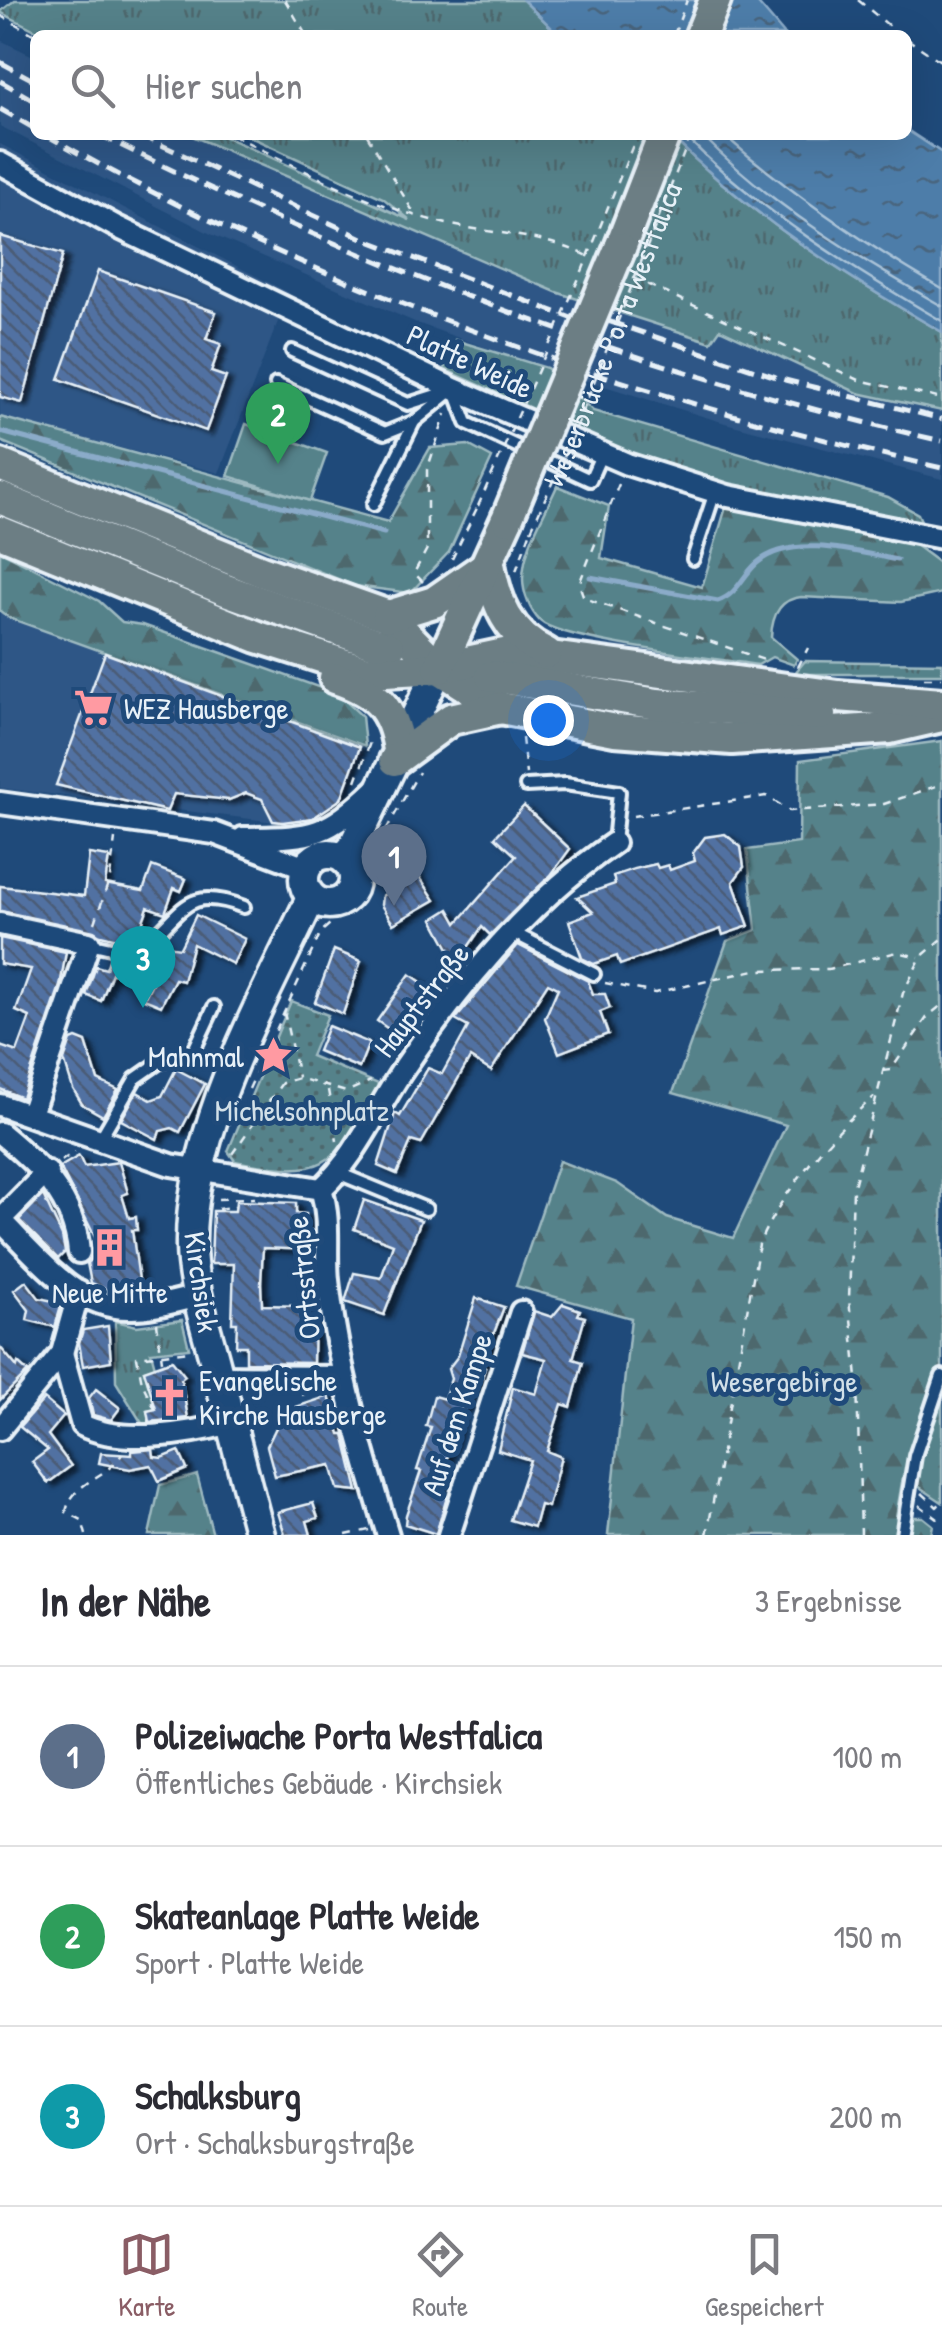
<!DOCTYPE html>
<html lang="de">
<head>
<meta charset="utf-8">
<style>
	body { margin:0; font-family:"Patrick Hand",sans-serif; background:#f2f2f3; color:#2b2b33 }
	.you { position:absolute; left:548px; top:720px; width:35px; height:35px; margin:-25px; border:8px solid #fff; border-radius:50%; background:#1a73e8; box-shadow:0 0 0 15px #1a73e833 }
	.badge { display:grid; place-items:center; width:65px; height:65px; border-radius:50%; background:#8a5d65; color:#fff; font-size:32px; font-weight:700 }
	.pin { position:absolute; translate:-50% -82px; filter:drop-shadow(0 2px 5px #0008) }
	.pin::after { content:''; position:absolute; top:52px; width:35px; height:30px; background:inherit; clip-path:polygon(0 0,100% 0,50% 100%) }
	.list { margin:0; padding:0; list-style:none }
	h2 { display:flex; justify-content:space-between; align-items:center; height:130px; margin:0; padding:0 40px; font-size:42px }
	h2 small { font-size:32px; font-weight:400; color:#7c7c81 }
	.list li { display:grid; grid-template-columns:65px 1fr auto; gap:30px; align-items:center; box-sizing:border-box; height:180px; padding:0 40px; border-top:2px solid #e1e1e2 }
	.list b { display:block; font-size:38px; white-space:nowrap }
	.list p { margin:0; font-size:32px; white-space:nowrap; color:#7c7c81 }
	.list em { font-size:32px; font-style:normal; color:#7c7c81 }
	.icon { flex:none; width:55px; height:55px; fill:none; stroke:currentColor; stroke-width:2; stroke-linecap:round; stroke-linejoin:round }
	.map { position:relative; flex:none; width:942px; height:1535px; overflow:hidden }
	.search { position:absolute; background:#fff; box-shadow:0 10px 40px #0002; left:30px; right:30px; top:30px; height:110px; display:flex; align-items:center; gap:25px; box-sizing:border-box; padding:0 35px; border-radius:15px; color:#7c7c81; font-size:38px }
	.sheet { height:670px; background:#fff }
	nav { display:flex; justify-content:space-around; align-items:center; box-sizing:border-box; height:140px; border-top:2px solid #e1e1e2; background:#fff; font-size:28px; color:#7c7c81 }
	nav a { display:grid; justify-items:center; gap:5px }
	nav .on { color:#8a5d65 }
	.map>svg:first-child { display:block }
</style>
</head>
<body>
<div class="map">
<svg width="942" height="1535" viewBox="0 0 942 1535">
	<defs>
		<pattern id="grass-tufts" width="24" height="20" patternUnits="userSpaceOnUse" patternTransform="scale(2.5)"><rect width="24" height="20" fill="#55828a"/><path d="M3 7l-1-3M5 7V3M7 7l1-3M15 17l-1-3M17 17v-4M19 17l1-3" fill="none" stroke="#4e686d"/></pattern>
		<pattern id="forest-firs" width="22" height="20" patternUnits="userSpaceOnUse" patternTransform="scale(2.5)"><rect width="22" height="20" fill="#55828a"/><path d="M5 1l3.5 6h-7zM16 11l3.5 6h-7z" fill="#4e686d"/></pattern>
		<pattern id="park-dots" width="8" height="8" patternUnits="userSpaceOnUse" patternTransform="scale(2.5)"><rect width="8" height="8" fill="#55828a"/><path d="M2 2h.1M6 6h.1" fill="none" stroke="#4e686d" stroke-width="1.8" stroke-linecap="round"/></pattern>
		<pattern id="water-ripples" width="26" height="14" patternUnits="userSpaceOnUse" patternTransform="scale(2.5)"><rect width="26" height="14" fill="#4d7da9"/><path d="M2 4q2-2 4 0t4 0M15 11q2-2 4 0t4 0" fill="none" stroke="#4a657e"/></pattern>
		<pattern id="building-back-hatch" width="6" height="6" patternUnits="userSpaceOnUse" patternTransform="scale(2.5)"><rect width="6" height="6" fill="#5171a2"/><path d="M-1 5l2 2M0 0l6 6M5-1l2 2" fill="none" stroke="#4c5c76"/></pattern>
		<filter id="shadow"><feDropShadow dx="6" dy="3.5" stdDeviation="2.5" flood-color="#0009"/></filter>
	</defs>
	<rect width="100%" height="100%" fill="#1f4a7a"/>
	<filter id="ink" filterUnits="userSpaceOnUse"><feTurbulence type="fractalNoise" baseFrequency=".01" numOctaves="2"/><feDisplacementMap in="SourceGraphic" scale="20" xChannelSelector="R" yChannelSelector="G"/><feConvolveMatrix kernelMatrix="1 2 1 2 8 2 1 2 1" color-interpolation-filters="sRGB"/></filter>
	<g filter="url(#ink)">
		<g fill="#2e5686">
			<path d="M0,40L35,57V135H190L556,292L711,342L719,329L858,391L942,411V479L725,423L526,362L417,323L211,234L0,126Z"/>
			<path d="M0,144L289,293L219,473L0,417Z"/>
			<path d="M0,611L365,746L344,799L320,821L307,826L0,788Z"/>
		</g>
		<g fill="url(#grass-tufts)" stroke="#9ebac1" stroke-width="2.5">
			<path d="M15,0H523L559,35H45L0,12Z"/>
			<path d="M190,135H221L410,220L383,198L246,135H670C750,216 845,276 942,332V411L858,393L720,329L711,342L556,292Z"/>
			<path d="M455,340L547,368L593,411L888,497L918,514L923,525L732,486L643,459L444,369Z"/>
			<path d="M805,661L942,663V674H794Z"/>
			<path d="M182,1320L189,1348L151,1352L155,1367L144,1370L156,1409L147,1411L149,1422L143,1425L116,1382L115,1321L137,1326Z"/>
		</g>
		<g fill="url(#forest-firs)" stroke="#9ebac1" stroke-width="2.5">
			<path d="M0,417L388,522L430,448L468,445L492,458L449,552L410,593L355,586L0,441Z"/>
			<path d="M557,486L609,506L601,558L702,587L726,507L915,545L942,565V593L901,602L801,597C779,599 772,617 771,637L797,659L794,665L772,657L758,665C720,659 561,641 540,621C530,611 523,593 523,579C523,547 545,514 557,486Z"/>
			<path d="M0,551L99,601L122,622L143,625L338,694L362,716L365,746L9,618L0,611Z"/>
			<path d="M942,741V1502L903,1476L896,1517H923L933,1525L931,1535H608L631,1318L516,1286L559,1161L617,1183L667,1218L733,1238L786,1125L673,1093L727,941L756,930L747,850L799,843L800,760Z"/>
			<path d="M197,1475L213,1535H149L160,1485Z"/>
		</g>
		<path fill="url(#park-dots)" stroke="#9ebac1" stroke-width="2.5" d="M291,1001L328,1015L311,1056L381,1085C333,1165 331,1180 235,1161L228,1151Z"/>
		<path fill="#55828a" stroke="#9ebac1" stroke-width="2.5" d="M246,424L327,453L310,501L228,476Z"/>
		<g fill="url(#water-ripples)" stroke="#8babc9" stroke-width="2.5">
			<path d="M523,0H755L785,35H559Z"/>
			<path d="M907,130L942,153V332C845,276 750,216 670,135H907Z"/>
		</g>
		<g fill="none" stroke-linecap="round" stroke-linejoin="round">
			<g stroke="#aac3d8" stroke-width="2.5">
				<path d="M684,135C759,211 851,268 942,321"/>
				<path d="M702,135C770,205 858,258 942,306"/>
				<path d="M724,135C791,194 865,244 942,289"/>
			</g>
			<g stroke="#8babc9" stroke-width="5">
				<path d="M1,432L384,533"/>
				<path d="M590,577L718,601C738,594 742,576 757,563C791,533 858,552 897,560"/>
			</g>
		</g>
		<g fill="url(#building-back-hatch)" stroke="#e8f1f8" stroke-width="2.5" filter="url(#shadow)">
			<path d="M0,236L63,254L22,403L0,397Z"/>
			<path d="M98,271L216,312L206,339L221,344L211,372L226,377L206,431L59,379Z"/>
			<path d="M105,653L360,747L341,799L313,818L283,822L273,821L262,799L246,793L229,800L174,794L167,811L56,785Z"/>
			<path d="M524,806L570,849L551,875L490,935L482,927L457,963L433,919L449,909L457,923L516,856L495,837Z"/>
			<path d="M725,834L741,847L744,867L733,882L749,926L723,935L721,929L620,965L617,956L594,964L582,958L569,921L593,912L577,897L615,884L613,876L634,869L656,864L658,868L668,865L670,870L695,861L693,853L705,837Z"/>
			<path d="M89,854L109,857L105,884L143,891L152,866L186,879L181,891L174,888L165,913L148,907L136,941L130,942L0,911V886L84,896Z"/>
			<path d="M417,873L435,900L393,924L381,905L382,896Z"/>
			<path d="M196,915L245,939L233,964L193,944L183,981L175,979L161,1006L144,999L157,974L150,972L158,945L180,948Z"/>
			<path d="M0,938L66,952L60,986L22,1098L0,1089V1046L17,1052L30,1017L16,1011L31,969L0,964Z"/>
			<path d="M518,945L588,981L593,994H605L610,1008L600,1012L608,1034L559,1053L545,1018L558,988L548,983L491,1071L470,1058L421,1144L411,1141L397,1174L378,1166L395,1113L400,1116L428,1068L442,1074L468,1027L455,1020Z"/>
			<path d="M334,950L361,961L343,1014L315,1002Z"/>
			<path d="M110,957L123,960L119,976L112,973L101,1001L86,995L96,966L106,969Z"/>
			<path d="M410,974L437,993L404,1040L377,1021Z"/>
			<path d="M328,1026L369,1043L359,1068L318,1051Z"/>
			<path d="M76,1038L86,1042L98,1080L118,1090L103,1116L82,1104L73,1089L64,1060L71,1040Z"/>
			<path d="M176,1069L205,1084L180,1132L172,1128L160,1131L157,1139L121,1120L137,1092L151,1100L162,1096Z"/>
			<path d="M79,1156L84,1167L119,1162L128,1193L122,1195L129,1218L136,1217L137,1230H132L141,1294L112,1292L91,1283L87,1263L101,1249L60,1167Z"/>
			<path d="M43,1195L62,1236L65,1252L58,1259L19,1220Z"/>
			<path d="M364,1200L421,1220L384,1315L345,1302L354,1273L381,1278L393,1244L354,1229Z"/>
			<path d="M236,1201L296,1203V1213L306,1214L305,1231H313V1250L263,1248L261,1283L262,1305L302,1306V1319H314L313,1363L246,1362V1346H236L237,1323H232L234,1264H211L213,1211H235Z"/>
			<path d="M26,1281L39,1298L62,1303L55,1327L27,1320L29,1310L14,1290Z"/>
			<path d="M476,1298L504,1307L481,1367L485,1368L481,1381L471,1388L466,1408L462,1407L437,1494L447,1497L436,1534L405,1524L406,1515L421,1471L417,1470L431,1427L426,1426L434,1396L444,1399L451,1379L448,1369L458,1356Z"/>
			<path d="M563,1304L580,1310L578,1315L585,1317L573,1359L583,1362L571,1407L562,1404L547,1451L561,1457L548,1507L540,1505L534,1527L510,1520L530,1460L498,1450L513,1387L536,1394L546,1359L522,1353L534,1311L552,1317Z"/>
			<path d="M108,1326L111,1361L83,1366L79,1343L83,1330Z"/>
			<path d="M0,1347L17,1367L18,1363L28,1372L0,1400Z"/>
			<path d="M172,1360L185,1376L181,1379L188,1418L149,1422L147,1411L156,1409L144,1370Z"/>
			<path d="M96,1389L120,1408L111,1420L93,1415L89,1398Z"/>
			<path d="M329,1396L340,1434H344L358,1491L338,1489L331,1465L275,1476L267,1446L284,1411Z"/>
			<path d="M44,1399L64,1416L48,1435L71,1466L48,1483L32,1462L48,1450L20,1427Z"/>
			<path d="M153,1449L154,1457L162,1458L179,1451L187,1469L159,1481L151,1465L130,1469L99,1463L101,1453L132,1455V1451Z"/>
			<path d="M313,1503L318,1518L307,1521L311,1535H285L278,1512Z"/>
		</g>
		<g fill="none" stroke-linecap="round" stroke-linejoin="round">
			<defs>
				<g id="service">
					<path d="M292,351L408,404L449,391"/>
					<path d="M276,384L385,433L415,421L454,389"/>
					<path d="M455,391L467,423L590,480L602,453"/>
					<path d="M373,505L414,422"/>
					<path d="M693,559L715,492"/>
					<path d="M526,786L565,784L619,792L614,843"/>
					<path d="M514,933L594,974"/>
					<path d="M89,943L128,952L140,949C184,914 183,884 244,907"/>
					<path d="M100,1139L135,1079L158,1063L194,1050L214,1007"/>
					<path d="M338,1173L426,1209"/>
					<path d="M218,1371L346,1372"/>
					<path d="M902,1535L915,1456L942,1376"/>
				</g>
				<g id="minor">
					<path d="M0,163L115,226L454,389L627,464L728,496L942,538"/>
					<path d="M0,803L214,833L306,868"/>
					<path d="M243,838C315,837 324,838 377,788"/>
					<path d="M0,924L89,943L31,1114"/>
					<path d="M0,1105L171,1165L321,1189"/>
					<path d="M0,1133C39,1165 74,1197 79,1252"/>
					<path d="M47,1172L0,1220C35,1254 75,1308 128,1308C151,1309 176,1301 198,1296"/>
					<path d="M321,1189C358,1155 376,1109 404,1068C460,985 530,900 614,843"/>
					<path d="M321,1189C331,1219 325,1250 328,1280C337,1366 363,1453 388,1535"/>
					<path d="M62,1353L82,1425C121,1445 189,1434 231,1423"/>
					<path d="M0,1429L62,1353L79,1292"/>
					<path d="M449,1535L521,1312"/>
				</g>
				<g id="secondary">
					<circle cx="329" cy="879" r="25"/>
					<path d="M346,861L439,668"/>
					<path d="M260,1535C245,1479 231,1422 216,1366C206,1327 192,1287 191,1247C189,1128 262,1003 311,898"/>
				</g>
				<g id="primary">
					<path d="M701,35L715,0"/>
					<path d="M620,248L664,135"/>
					<path d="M0,465L261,571L388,616L439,668L501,708L615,730L732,739L890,728L942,716"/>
					<path d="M0,498L226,590L389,648"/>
					<path d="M0,532L258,637L368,672L439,668L514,652L838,696L942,704"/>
					<path d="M489,564C496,603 508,635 546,653"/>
					<path d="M388,616L434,602L486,566"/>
					<path d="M439,668L507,519"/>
					<path d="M491,676L657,704L820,715"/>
					<path d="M335,678C375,691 393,707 399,750"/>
					<path d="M395,760L451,719L501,708"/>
				</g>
			</defs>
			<use href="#service" stroke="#e8f1f8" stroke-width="18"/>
			<use href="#minor" stroke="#e8f1f8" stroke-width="28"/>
			<use href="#secondary" stroke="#e8f1f8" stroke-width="35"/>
			<use href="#primary" stroke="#e8f1f8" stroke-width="38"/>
			<g stroke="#e8f1f8" stroke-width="2.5" stroke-dasharray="8 8" stroke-linecap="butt">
				<path d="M285,0L306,35"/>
				<path d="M858,0L900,35"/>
				<path d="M0,15L35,35"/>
				<path d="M674,35L687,0"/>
				<path d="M907,39L942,62"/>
				<path d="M233,135C300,169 373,207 447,224C495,234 545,235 590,257"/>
				<path d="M367,135L414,213"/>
				<path d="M633,278L859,380L942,399"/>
				<path d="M440,364L452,337"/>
				<path d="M619,484L579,584L584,598L767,661"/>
				<path d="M452,559L478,506"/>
				<path d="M516,571L531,530"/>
				<path d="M423,582L414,573L427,549V470L446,414"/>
				<path d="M798,667L808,648"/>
				<path d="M924,678H942"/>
				<path d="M522,738L526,774"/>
				<path d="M356,781L372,737"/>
				<path d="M633,816L766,796L790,811L884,804L942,784"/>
				<path d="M386,830L419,772"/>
				<path d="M95,923L110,877L115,839"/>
				<path d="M605,983L655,993L755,970L829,969L897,952L919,957"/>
				<path d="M284,1012L298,1077"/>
				<path d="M883,1071L891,1070L928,1016L942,1005"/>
				<path d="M249,1089L321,932L359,898L365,873"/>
				<path d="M328,1090L337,1141"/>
				<path d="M232,1154L282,1083L299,1078L346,1092L371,1081"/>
				<path d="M61,1161L75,1152"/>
				<path d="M218,1199L255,1198"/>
				<path d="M218,1209L235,1206"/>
				<path d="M157,1323L162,1361"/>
				<path d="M302,1395L321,1387"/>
				<path d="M155,1409L142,1383L137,1357L190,1351"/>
				<path d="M922,1493L937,1507L942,1501"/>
				<path d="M919,1505L938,1519"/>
				<path d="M86,1535L82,1520L66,1512C72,1481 108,1478 122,1454"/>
				<path d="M346,1535L369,1530"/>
				<path d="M707,1535L759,1244C778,1197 834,1130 874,1097"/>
				<path d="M861,1535L857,1378L849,1299L853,1190L903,993L921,957L942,939"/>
			</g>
			<use href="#service" stroke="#1f4a7a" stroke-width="10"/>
			<use href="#minor" stroke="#1f4a7a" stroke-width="20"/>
			<use href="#secondary" stroke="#1f4a7a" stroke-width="28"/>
			<use href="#primary" stroke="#6c7e84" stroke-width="30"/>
			<g stroke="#e8f1f8" stroke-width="5" stroke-dasharray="15 8" stroke-linecap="butt">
				<path d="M0,62L35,81"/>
				<path d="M0,81L35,101"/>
				<path d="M0,109L35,129"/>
				<path d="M46,135C317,289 638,400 942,468"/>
				<path d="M100,135C369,269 649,374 942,441"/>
				<path d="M140,135L369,241L600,329"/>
				<path d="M587,314L785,380L942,419"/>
			</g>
			<defs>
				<path id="primary-bridge" d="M507,519L620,248"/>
			</defs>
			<use href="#primary-bridge" stroke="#e8f1f8" stroke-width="38" stroke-linecap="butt"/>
			<g stroke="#e8f1f8" stroke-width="2.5" stroke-dasharray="8 8" stroke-linecap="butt">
				<path d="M478,506L583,269L637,135"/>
				<path id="s1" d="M531,530L570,443L691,135"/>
			</g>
			<use href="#primary-bridge" stroke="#6c7e84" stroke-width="30"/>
		</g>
	</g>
	<defs>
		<symbol id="supermarket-bare" viewBox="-9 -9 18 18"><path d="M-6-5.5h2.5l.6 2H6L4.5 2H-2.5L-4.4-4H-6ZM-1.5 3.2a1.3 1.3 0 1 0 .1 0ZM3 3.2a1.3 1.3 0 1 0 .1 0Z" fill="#ff9aa2" stroke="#1f4a7a" stroke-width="2.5" paint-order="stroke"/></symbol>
		<symbol id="sight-bare" viewBox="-9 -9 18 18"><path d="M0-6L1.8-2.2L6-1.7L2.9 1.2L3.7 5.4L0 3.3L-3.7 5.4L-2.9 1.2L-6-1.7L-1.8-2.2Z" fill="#ff9aa2" stroke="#1f4a7a" stroke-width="2.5" paint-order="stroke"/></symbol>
		<symbol id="building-bare" viewBox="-9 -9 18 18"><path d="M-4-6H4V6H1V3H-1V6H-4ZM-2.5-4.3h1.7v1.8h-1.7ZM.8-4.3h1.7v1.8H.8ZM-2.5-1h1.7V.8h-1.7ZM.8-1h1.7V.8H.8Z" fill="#ff9aa2" stroke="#1f4a7a" stroke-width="2.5" paint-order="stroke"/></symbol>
		<symbol id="church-bare" viewBox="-9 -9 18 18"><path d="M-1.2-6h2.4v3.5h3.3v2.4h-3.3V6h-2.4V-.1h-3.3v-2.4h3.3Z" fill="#ff9aa2" stroke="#1f4a7a" stroke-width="2.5" paint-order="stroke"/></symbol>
	</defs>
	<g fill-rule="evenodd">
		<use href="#supermarket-bare" x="66" y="680" width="55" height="55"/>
		<use href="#sight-bare" x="246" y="1028" width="55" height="55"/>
		<use href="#building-bare" x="82" y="1220" width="55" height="55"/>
		<use href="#church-bare" x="142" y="1370" width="55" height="55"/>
	</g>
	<g text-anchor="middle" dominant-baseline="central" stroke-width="10" stroke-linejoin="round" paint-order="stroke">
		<g font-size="30" fill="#e8f1f8" stroke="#1f4a7a">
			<text stroke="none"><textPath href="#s1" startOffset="212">Weserbrücke Porta Westfalica</textPath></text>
			<text transform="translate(470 361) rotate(25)">Platte Weide</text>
			<text transform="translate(421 1000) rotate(-52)">Hauptstraße</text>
			<text transform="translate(303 1278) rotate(-96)">Ortsstraße</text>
			<text transform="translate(202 1282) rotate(82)">Kirchsiek</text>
			<text transform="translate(456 1414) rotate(-72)">Auf dem Kampe</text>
		</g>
		<g font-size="30" fill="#e8f1f8" stroke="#1f4a7a" text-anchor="start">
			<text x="124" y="708">WEZ Hausberge</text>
			<text x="244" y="1056" text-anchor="end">Mahnmal</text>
			<text x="110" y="1292" text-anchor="middle">Neue Mitte</text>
			<text x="199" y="1380">Evangelische<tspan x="199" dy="34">Kirche Hausberge</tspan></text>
		</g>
		<g font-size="30" fill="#d2e0e8" stroke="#1f4a7a">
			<text x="302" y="1110">Michelsohnplatz</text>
			<text x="784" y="1381">Wesergebirge</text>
		</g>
	</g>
</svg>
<div class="you"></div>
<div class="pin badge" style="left:394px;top:906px;background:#5c6f8a">1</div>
<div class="pin badge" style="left:278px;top:464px;background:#2e9e5b">2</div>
<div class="pin badge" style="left:143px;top:1008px;background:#0f9aa8">3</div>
<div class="search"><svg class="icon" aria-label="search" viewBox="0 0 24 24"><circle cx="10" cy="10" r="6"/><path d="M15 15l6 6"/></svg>Hier suchen</div>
</div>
<section class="sheet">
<h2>In der Nähe<small>3 Ergebnisse</small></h2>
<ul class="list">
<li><span class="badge" style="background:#5c6f8a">1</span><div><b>Polizeiwache Porta Westfalica</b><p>Öffentliches Gebäude · Kirchsiek</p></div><em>100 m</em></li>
<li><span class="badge" style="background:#2e9e5b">2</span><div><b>Skateanlage Platte Weide</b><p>Sport · Platte Weide</p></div><em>150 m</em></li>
<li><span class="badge" style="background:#0f9aa8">3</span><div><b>Schalksburg</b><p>Ort · Schalksburgstraße</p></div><em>200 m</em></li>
</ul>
</section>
<nav>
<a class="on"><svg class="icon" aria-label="map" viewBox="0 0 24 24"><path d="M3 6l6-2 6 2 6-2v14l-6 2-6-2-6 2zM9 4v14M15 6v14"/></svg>Karte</a>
<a><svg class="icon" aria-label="directions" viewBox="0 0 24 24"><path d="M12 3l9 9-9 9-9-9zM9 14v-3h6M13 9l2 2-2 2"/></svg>Route</a>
<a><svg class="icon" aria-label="saved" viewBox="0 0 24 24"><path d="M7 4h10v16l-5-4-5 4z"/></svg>Gespeichert</a>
</nav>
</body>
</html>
